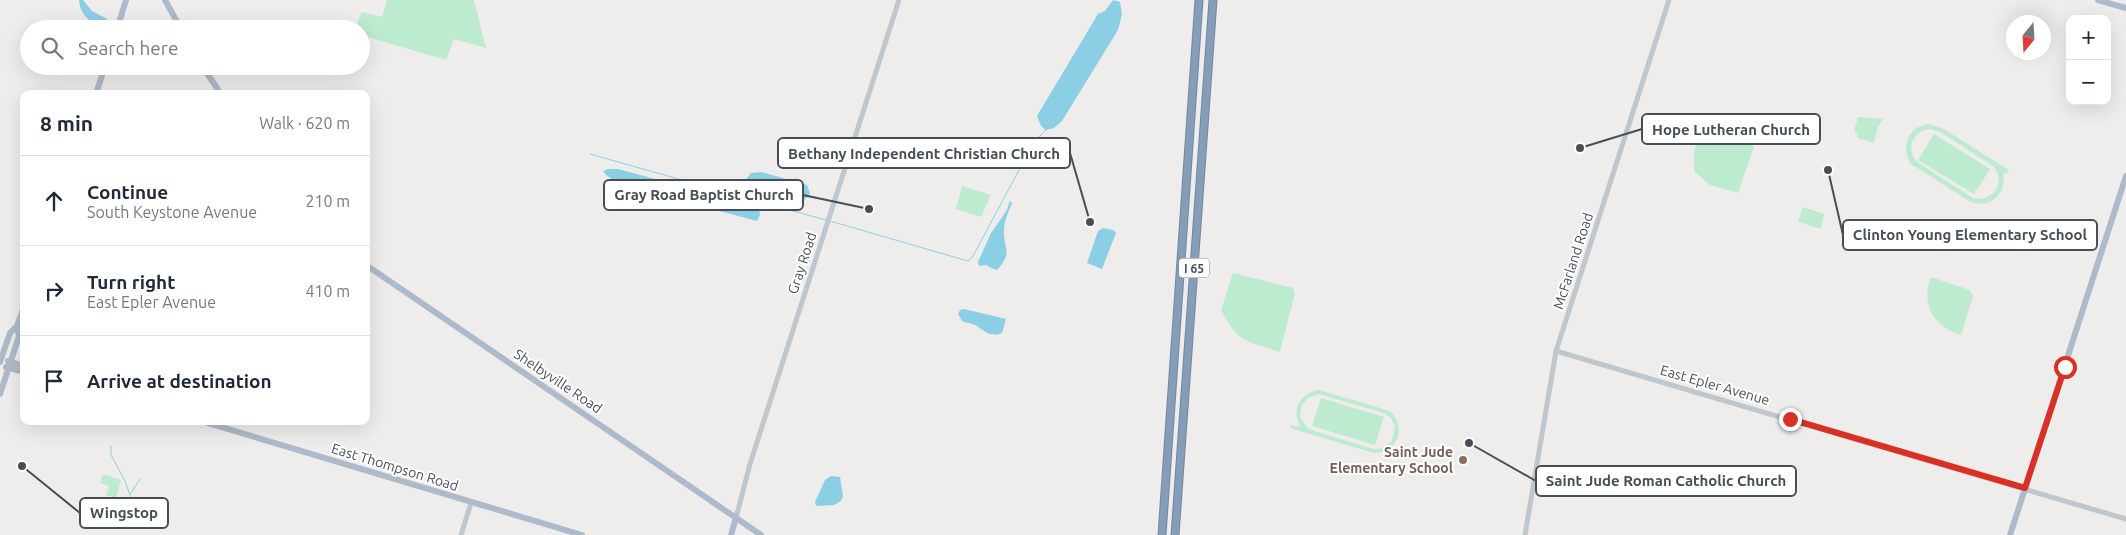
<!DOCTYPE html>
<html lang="en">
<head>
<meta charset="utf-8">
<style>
	body { margin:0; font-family:Ubuntu,sans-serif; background:#f2f2f3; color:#1f2937 }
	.controls { position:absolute; right:15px; top:15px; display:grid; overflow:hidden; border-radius:10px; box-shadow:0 5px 20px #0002 }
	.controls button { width:45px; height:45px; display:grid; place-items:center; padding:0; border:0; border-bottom:1px solid #e0e1e3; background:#fff; color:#1f2937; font:25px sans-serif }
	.compass { position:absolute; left:2006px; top:15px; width:45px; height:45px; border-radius:50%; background:#fff; box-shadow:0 5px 20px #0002; rotate:198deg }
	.stop { position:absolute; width:15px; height:15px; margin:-11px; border:4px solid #d93025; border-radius:50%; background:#fff }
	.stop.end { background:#d93025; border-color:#fff; box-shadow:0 1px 5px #0008 }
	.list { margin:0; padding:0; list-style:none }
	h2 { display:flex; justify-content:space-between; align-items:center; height:65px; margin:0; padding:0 20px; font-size:21px }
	h2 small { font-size:16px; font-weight:400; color:#747a83 }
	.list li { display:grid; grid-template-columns:32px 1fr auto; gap:15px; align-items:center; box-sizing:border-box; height:90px; padding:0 20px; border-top:1px solid #e0e1e3 }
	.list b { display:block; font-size:19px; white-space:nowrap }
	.list p { margin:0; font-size:16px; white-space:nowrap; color:#747a83 }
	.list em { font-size:16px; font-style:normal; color:#747a83 }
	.icon { flex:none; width:28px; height:28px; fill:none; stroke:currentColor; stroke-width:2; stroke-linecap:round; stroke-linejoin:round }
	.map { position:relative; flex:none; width:2126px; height:535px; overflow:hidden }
	.search { position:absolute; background:#fff; box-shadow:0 5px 20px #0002; left:20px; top:20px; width:350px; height:55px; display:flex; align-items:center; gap:12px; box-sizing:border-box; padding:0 18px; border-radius:28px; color:#747a83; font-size:19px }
	.panel { position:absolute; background:#fff; box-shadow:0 5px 20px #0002; left:20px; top:90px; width:350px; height:335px; border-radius:10px }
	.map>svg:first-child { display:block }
</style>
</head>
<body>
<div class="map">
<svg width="2126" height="535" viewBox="0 0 2126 535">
	<rect width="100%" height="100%" fill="#efecec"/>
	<g fill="#bcebd0" fill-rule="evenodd">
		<path d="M387,0H474L486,48L454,39L446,60L361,35V29H355L362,12L382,17Z"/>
		<path d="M1858,117L1883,119L1878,127L1874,143L1857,138L1858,134L1854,131Z"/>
		<path d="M1703,124L1750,139L1754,146L1738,193L1710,185L1694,171V152Z"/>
		<path d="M1928,124L1942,128L2009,170L2006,174L2003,173C2007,193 1991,209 1971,202L1911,164C1900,147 1908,127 1928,124ZM1930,129L1940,132L1993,166C2000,174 2001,183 1994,193L1983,199L1973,198L1917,162C1905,148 1913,131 1930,129Z"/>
		<path d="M1934,134L1990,169L1974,194L1918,160Z"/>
		<path d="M962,186L991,195L981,217L956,209Z"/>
		<path d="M1803,207L1824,214L1821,229L1798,222Z"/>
		<path d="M1233,273L1293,288L1295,293L1280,352C1246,341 1238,343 1221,310Z"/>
		<path d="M1931,277L1970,290L1973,296L1961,335C1934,327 1920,304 1931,277Z"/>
		<path d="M1319,390L1390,411C1407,427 1398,453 1374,453L1290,428L1291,425L1301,427C1291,411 1299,393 1319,390ZM1319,394L1384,413L1391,418L1395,426L1392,441L1383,448L1374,449L1314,431L1306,427L1300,416L1302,405L1308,398Z"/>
		<path d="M1321,398L1384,417L1375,445L1312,426Z"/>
		<path d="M103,474L121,480L116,498L106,495L109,486L100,483Z"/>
	</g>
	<g fill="#8bcfe5">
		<path d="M79,0H83L92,11L107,19V24L103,26C89,22 80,15 79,0Z"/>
		<path d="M1113,0L1120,2L1122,14L1118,30L1062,121L1054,128L1046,130L1041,126L1037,116L1098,14L1105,11Z"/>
		<path d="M608,169H618L659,180L664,185L662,194C648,191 610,184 603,171Z"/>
		<path d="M762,172L807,185L810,193C808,197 806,199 801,200C791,202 756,191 747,185V178L751,173Z"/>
		<path d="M709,192L759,209L760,215L757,221L708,208L702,205L699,199L702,193Z"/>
		<path d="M1010,201L1012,203C1009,211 1004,220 1004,230C1003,250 1014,251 997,270L989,267L987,265L979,266L978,262L991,233L1007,210Z"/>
		<path d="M1103,228L1113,230L1116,233L1102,269L1087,263L1098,231Z"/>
		<path d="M964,309L1006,319L1002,333C990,338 984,330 975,325C971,323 966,323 962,321L958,314L960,310Z"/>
		<path d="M831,476L840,477L843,496L841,501L834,505L816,506L815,502L825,480Z"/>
	</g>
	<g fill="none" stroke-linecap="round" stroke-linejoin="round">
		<g stroke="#8bcfe5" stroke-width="1">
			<path d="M590,154L682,180"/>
			<path d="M693,183L826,220"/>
			<path d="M830,221L968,261L973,256L1034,142L1046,130"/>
			<path d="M111,446V455L125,481L134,506"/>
			<path d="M131,493L140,479"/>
		</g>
		<defs>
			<g id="highway">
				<path d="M1162,535L1199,0"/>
				<path d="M1175,535L1213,0"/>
			</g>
		</defs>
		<use href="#highway" stroke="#7188a4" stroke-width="9"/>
		<g stroke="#bec6ce" stroke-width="5">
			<path d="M1556,351L2126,519"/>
			<path d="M736,518L750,464L899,0"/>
			<path d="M461,535L471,503"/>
			<path d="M1525,535L1556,351L1669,0"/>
		</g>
		<g stroke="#adbaca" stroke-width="6">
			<path d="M165,0L181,29"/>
			<path d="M2098,0L2126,8"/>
			<path d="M117,29L126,0"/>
			<path d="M202,66L221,94"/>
			<path d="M96,94L105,66"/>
			<path d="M366,265L761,535"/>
			<path d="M8,361L24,366"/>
			<path d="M0,362L10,333L17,326L24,307"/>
			<path d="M6,367L24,372"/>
			<path d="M0,394L19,336L17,326"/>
			<path d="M201,421L582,535"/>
			<path d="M731,535L736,518"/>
			<path d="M2010,535L2126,176"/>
		</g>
		<use href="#highway" stroke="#869db8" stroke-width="7"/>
	</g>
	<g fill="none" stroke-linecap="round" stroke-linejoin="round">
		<path stroke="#d93025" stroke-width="6" d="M1790,419L2025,488L2065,367"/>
	</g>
	<circle fill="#8d6e63" stroke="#fff" stroke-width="2" cx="1463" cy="460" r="5"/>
	<g text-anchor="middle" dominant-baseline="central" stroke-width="4" stroke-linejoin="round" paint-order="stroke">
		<rect fill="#fff" stroke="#7e848a" stroke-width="1" x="1179" y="258.5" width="30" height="19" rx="4"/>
		<g font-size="12" font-weight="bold" fill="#464f58">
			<text x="1194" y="268">I 65</text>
		</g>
		<g font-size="14" fill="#464f58" stroke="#fff">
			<text transform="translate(1573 261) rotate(-72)">McFarland Road</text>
			<text transform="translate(802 263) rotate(-72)">Gray Road</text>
			<text transform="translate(558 381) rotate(34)">Shelbyville Road</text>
			<text transform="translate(1715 385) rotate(16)">East Epler Avenue</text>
			<text transform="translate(395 467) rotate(17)">East Thompson Road</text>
		</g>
		<g font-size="14" font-weight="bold" fill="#785e54" stroke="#fff" text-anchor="end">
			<text x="1453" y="452">Saint Jude<tspan x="1453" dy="16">Elementary School</tspan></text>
		</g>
	</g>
	<path fill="none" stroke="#464f58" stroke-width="2" d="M1580 148L1642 129M1090 222L1070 153M869 209L803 195M1828 170L1843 235M1469 443L1536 481M22 466L80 513"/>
	<g fill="#464f58" stroke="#fff" stroke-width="2">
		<circle cx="1580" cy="148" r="5"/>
		<circle cx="1090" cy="222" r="5"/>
		<circle cx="869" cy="209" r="5"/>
		<circle cx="1828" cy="170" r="5"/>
		<circle cx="1469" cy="443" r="5"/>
		<circle cx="22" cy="466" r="5"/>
	</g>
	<g fill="#fff" stroke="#464f58" stroke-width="2">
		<rect x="1642" y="114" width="178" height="30" rx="5"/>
		<rect x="778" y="138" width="292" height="30" rx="5"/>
		<rect x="604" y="180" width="199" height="30" rx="5"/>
		<rect x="1843" y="220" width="254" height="30" rx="5"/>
		<rect x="1536" y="466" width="260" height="30" rx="5"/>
		<rect x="80" y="498" width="88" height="30" rx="5"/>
	</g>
	<g font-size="15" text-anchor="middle" font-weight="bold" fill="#464f58">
		<text x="1731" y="135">Hope Lutheran Church</text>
		<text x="924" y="159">Bethany Independent Christian Church</text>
		<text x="704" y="200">Gray Road Baptist Church</text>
		<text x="1970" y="240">Clinton Young Elementary School</text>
		<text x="1666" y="486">Saint Jude Roman Catholic Church</text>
		<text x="124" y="518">Wingstop</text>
	</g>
</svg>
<div class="controls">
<button>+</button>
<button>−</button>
</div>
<svg class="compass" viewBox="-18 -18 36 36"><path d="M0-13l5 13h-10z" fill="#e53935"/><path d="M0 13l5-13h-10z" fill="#747a83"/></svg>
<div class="stop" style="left:2065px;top:367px"></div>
<div class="stop end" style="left:1790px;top:419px"></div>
<div class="search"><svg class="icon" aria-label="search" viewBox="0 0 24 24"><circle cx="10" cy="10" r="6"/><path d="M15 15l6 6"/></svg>Search here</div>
<section class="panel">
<h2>8 min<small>Walk · 620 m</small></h2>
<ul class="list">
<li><svg class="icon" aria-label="ahead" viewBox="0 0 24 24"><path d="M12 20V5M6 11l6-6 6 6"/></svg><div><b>Continue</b><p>South Keystone Avenue</p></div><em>210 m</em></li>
<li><svg class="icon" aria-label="right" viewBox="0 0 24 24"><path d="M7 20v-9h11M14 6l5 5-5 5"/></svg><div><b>Turn right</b><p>East Epler Avenue</p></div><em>410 m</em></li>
<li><svg class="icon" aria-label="arrive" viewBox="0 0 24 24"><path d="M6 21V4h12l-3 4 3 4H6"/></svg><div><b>Arrive at destination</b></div></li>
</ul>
</section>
</div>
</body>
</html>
